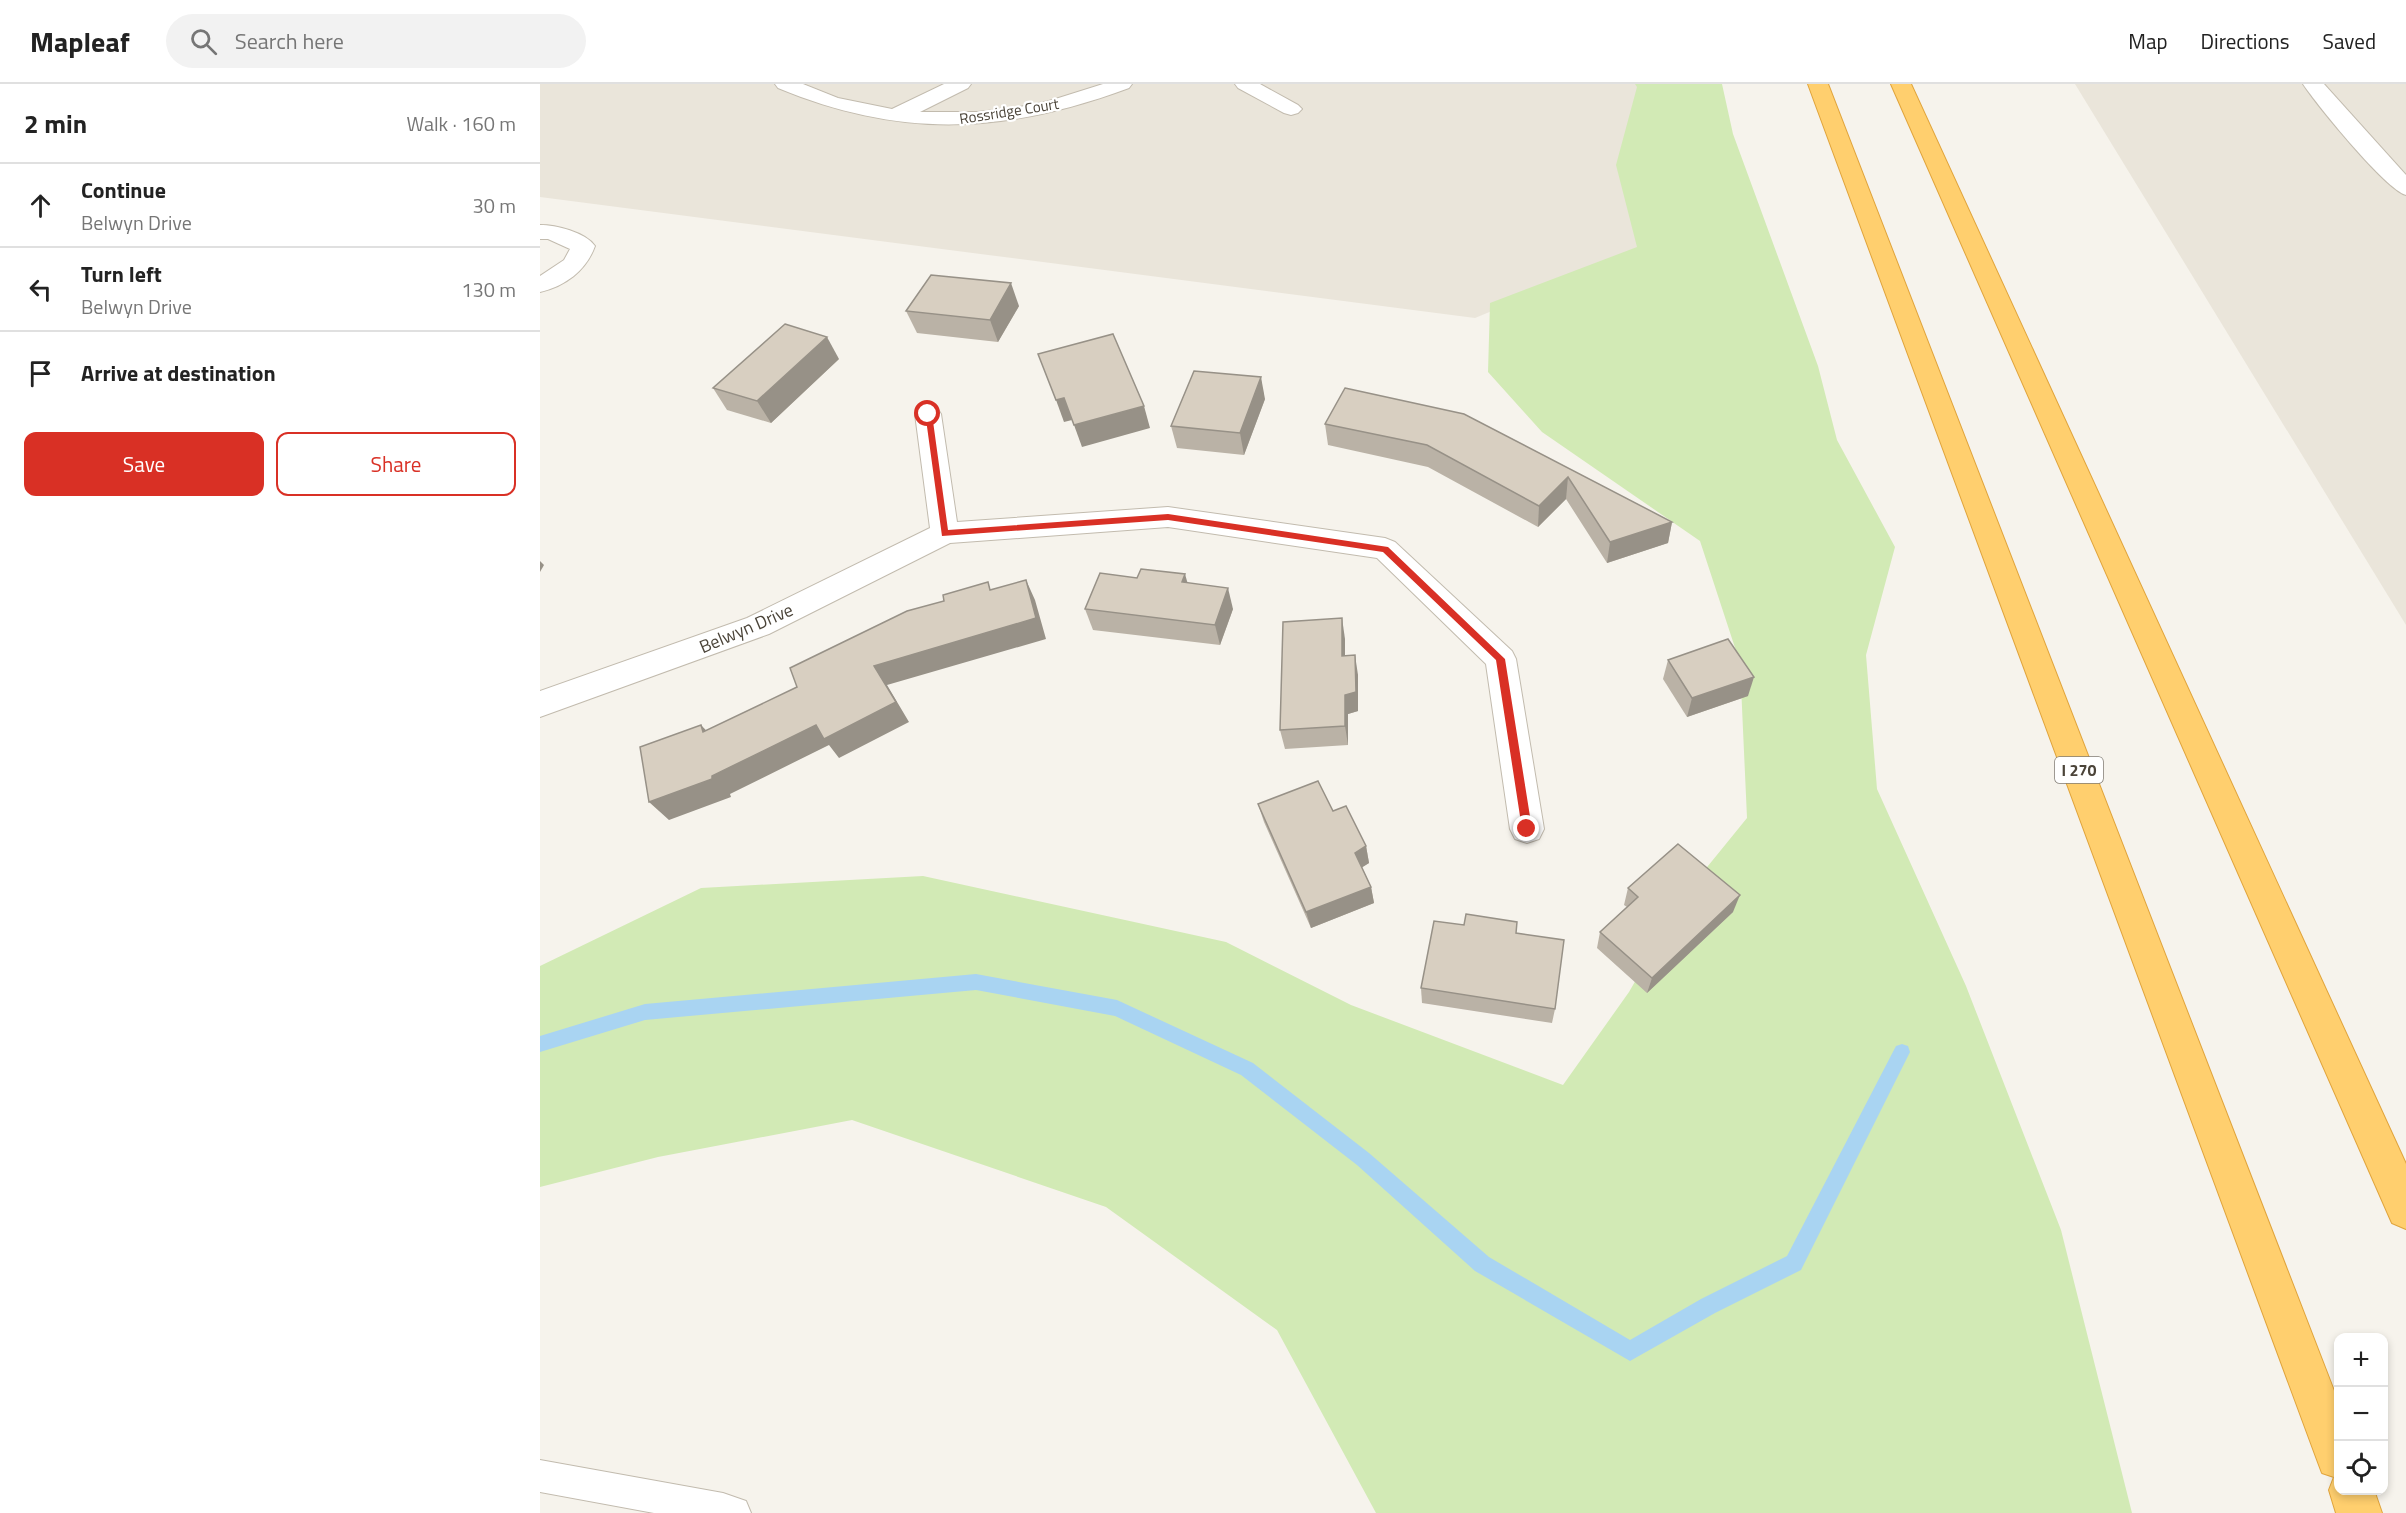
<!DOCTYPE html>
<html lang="en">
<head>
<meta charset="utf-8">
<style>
	body { margin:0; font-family:"Titillium Web",sans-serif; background:#f2f2f2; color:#222 }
	.controls { position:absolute; right:18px; bottom:18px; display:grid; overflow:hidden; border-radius:12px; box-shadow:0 3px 9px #0003 }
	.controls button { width:54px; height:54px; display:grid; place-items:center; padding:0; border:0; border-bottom:2px solid #e0e0e0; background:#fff; color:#222; font:30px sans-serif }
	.stop { position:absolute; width:18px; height:18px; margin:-14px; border:4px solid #d93025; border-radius:50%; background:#fff }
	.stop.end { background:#d93025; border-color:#fff; box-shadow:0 2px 6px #0008 }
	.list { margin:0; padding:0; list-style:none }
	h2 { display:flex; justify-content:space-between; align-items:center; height:78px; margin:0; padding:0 24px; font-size:26px }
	h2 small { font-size:20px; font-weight:400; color:#767676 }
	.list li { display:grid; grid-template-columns:39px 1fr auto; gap:18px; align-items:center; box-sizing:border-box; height:84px; padding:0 24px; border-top:2px solid #e0e0e0 }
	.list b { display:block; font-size:22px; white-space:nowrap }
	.list p { margin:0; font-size:20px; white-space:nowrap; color:#767676 }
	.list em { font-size:20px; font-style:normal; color:#767676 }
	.actions { display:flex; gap:12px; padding:18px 24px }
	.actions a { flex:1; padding:14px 0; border:2px solid #d93025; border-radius:12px; text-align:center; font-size:21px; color:#d93025 }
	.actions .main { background:#d93025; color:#fff }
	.icon { flex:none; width:33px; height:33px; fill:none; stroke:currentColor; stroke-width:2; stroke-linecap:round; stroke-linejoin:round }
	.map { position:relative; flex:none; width:1866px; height:1429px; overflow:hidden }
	header { display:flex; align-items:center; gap:36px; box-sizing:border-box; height:84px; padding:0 30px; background:#fff; border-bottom:2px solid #e0e0e0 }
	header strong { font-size:28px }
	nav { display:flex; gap:33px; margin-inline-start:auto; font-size:21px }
	.search { width:420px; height:54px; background:#f2f2f2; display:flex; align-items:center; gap:15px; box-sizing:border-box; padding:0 21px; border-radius:33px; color:#767676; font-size:22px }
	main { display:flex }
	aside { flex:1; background:#fff }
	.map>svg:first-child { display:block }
</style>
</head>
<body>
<header>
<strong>Mapleaf</strong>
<div class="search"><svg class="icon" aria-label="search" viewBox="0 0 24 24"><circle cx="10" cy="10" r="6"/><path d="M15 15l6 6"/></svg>Search here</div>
<nav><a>Map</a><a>Directions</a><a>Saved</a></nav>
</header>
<main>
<aside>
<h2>2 min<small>Walk · 160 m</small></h2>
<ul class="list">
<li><svg class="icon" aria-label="ahead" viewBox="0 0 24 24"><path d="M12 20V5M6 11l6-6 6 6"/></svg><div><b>Continue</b><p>Belwyn Drive</p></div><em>30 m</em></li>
<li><svg class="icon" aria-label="left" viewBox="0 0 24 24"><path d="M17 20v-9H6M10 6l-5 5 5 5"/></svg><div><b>Turn left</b><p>Belwyn Drive</p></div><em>130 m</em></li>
<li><svg class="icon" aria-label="arrive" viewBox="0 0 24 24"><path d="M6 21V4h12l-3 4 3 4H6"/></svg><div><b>Arrive at destination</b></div></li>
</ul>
<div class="actions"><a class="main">Save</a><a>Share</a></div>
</aside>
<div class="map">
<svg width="1866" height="1429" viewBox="0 0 1866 1429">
	<rect width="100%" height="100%" fill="#f6f3ec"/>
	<g fill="#eae5da">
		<path d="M0,0H1100L1130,153L935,234L0,113Z"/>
		<path d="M1535,0H1866V541Z"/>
	</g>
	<path fill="#d2eab5" d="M1095,0H1182L1193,50L1278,282L1297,356L1355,463L1326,571L1337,705L1426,902L1521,1146L1592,1429H836L737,1246L566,1123L312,1036L118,1073L0,1103V882L161,804L383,792L686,858L811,921L1023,1001L1089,908L1146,809L1207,734L1200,579L1160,457L1002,348L948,288L950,219L1097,163L1076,81L1097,3Z"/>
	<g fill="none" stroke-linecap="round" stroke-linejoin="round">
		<path fill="#a9d4f2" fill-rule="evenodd" d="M436,890L577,916L713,979L829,1069L949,1173L1090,1256L1161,1215L1247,1172L1356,962L1362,960L1368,962L1370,968L1261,1186L1175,1229L1090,1277L935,1187L817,1081L701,991L575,932L436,906L105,936L0,968V952L105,920Z"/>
		<defs>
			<path id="lane" d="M0,1376L183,1409L206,1417L211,1429H114L0,1408Z"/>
			<g id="street">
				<path d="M235,0H263L298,14L352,25L404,0H431L428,4L380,28H438L475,24L509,17L563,0H592L589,4C465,50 361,55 238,4Z"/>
				<path d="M695,0H720L758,21L762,25L758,29L751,31L744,29L698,4Z"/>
				<path d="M1763,0H1784L1866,91V111C1846,106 1777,21 1763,0Z"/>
				<path d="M0,141C16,141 45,148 55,162C46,187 25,202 0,208V192L24,176L30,165L8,155H0Z"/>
				<path d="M388,321L397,324L401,330L417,438L628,423L845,454L855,458L972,567L976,575L1004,745L999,755L987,759L975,755L970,745L946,580L837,474L628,443L410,459L229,550L0,633V607L207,534L390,444L375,330L379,324Z"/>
			</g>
			<g id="highway">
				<path d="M1268,0H1288L1798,1317V1406H1834L1842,1429H1796L1789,1406L1794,1393L1782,1389L1776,1373Z"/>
				<path d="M1351,0H1371L1866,1080V1145L1852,1139Z"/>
			</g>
		</defs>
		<use href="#lane" stroke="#c2bbae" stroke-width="2"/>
		<use href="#street" stroke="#c2bbae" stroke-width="2"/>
		<use href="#highway" stroke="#e0a43c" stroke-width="2"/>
		<use href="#lane" fill="#fff" fill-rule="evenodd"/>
		<use href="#street" fill="#fff" fill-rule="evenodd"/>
		<use href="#highway" fill="#ffcf6e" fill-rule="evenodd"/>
	</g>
	<g fill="#bab2a6">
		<path d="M479,222L458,258L377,249L366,227Z"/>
		<path d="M299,275L231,339L187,326L173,304Z"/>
		<path d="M725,315L704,371L637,364L631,342Z"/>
		<path d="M924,330L1132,438L1128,459L1067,479L1026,415L998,443L888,383L788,361L785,340Z"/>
		<path d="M648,499L693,525L680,561L553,546L545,525Z"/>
		<path d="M805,555V572L818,591V627L808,630V661L745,665L740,646Z"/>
		<path d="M1128,576L1208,612L1147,633L1123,595Z"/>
		<path d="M718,720L793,727L826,762L829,779L822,783L831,803L834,819L771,844L724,738Z"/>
		<path d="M1088,804L1193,828L1107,909L1057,864L1060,848L1087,823L1084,821Z"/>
		<path d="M976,849L1015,925L1012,939L882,919L881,904Z"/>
	</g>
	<g fill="#979187">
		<path d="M471,199L479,222L458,258L450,236Z"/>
		<path d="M287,253L299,275L231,339L217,317Z"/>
		<path d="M721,293L725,315L704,371L700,349Z"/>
		<path d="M524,314L532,336L524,338L516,316Z"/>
		<path d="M604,322L610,344L542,363L534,341Z"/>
		<path d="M1028,393L1026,415L998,443L999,422Z"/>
		<path d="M1132,438L1128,459L1067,479L1070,458Z"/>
		<path d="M0,477L4,481L0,488Z"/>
		<path d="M645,490L651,511L642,498Z"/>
		<path d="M486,496L495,516L506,555L347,601L369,638L299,674L289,661L190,710L191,713L129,736L109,718L172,692L334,582Z"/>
		<path d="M688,504L693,525L680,561L675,541Z"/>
		<path d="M802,534L805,555V592L802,572Z"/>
		<path d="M815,571L818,591V627L808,630V661L805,642V611Z"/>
		<path d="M1214,593L1208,612L1147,633L1152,614Z"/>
		<path d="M161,641L179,660L163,648Z"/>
		<path d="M826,762L829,779L818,786L815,769Z"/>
		<path d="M831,803L834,819L771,844L766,828Z"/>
		<path d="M1200,811L1193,828L1107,909L1112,894Z"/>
	</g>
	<g fill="#d8cfc1" stroke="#979187" stroke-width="1.5">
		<path d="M391,191L471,199L450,236L366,227Z"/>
		<path d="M245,240L287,253L217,317L173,304Z"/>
		<path d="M573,250L604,322L534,341L524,314L516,316L498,270Z"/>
		<path d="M654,287L721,293L700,349L631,342Z"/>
		<path d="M805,304L924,330L1132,438L1070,458L1028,393L999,422L887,361L785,340Z"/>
		<path d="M601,485L645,490L642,498L688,504L675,541L545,525L560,489L597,494Z"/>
		<path d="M486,496L496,534L334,582L356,618L284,655L276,641L172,692V695L109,718L100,663L161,641L163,648L257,603L250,584L367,527L404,517L403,511L448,498L450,506Z"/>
		<path d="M802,534V572L815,571L816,608L805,611V642L740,646L743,538Z"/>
		<path d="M1188,555L1214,593L1152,614L1128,576Z"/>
		<path d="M778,697L793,727L806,722L826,762L815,769L831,803L766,828L718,720Z"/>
		<path d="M1138,760L1200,811L1112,894L1060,848L1098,813L1088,804Z"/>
		<path d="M926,830L977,838L976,849L1024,856L1015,925L881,904L894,837L924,841Z"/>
	</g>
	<path fill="#d93025" d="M385,328L392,330L408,446L628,430L848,463L965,575L992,745L991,748H984L982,745L956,576L843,468L628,436L402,452Z"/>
	<g text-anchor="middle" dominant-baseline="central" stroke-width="4.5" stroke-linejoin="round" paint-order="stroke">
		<g font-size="15" fill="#4b4439" stroke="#fff">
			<text transform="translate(469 27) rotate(-9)">Rossridge Court</text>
		</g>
		<rect fill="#fff" stroke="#817c74" stroke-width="1.5" x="1515" y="673" width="48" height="26" rx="4.5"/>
		<g font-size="16" font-weight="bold" fill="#4b4439">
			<text x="1539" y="686">I 270</text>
		</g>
		<g font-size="18" fill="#4b4439" stroke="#fff">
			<text transform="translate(206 544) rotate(-23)">Belwyn Drive</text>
		</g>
	</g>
</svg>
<div class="controls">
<button>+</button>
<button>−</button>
<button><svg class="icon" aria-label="locate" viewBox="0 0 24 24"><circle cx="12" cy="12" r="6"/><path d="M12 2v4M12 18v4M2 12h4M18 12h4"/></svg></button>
</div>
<div class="stop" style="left:388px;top:330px"></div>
<div class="stop end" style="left:987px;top:745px"></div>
</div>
</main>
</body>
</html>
